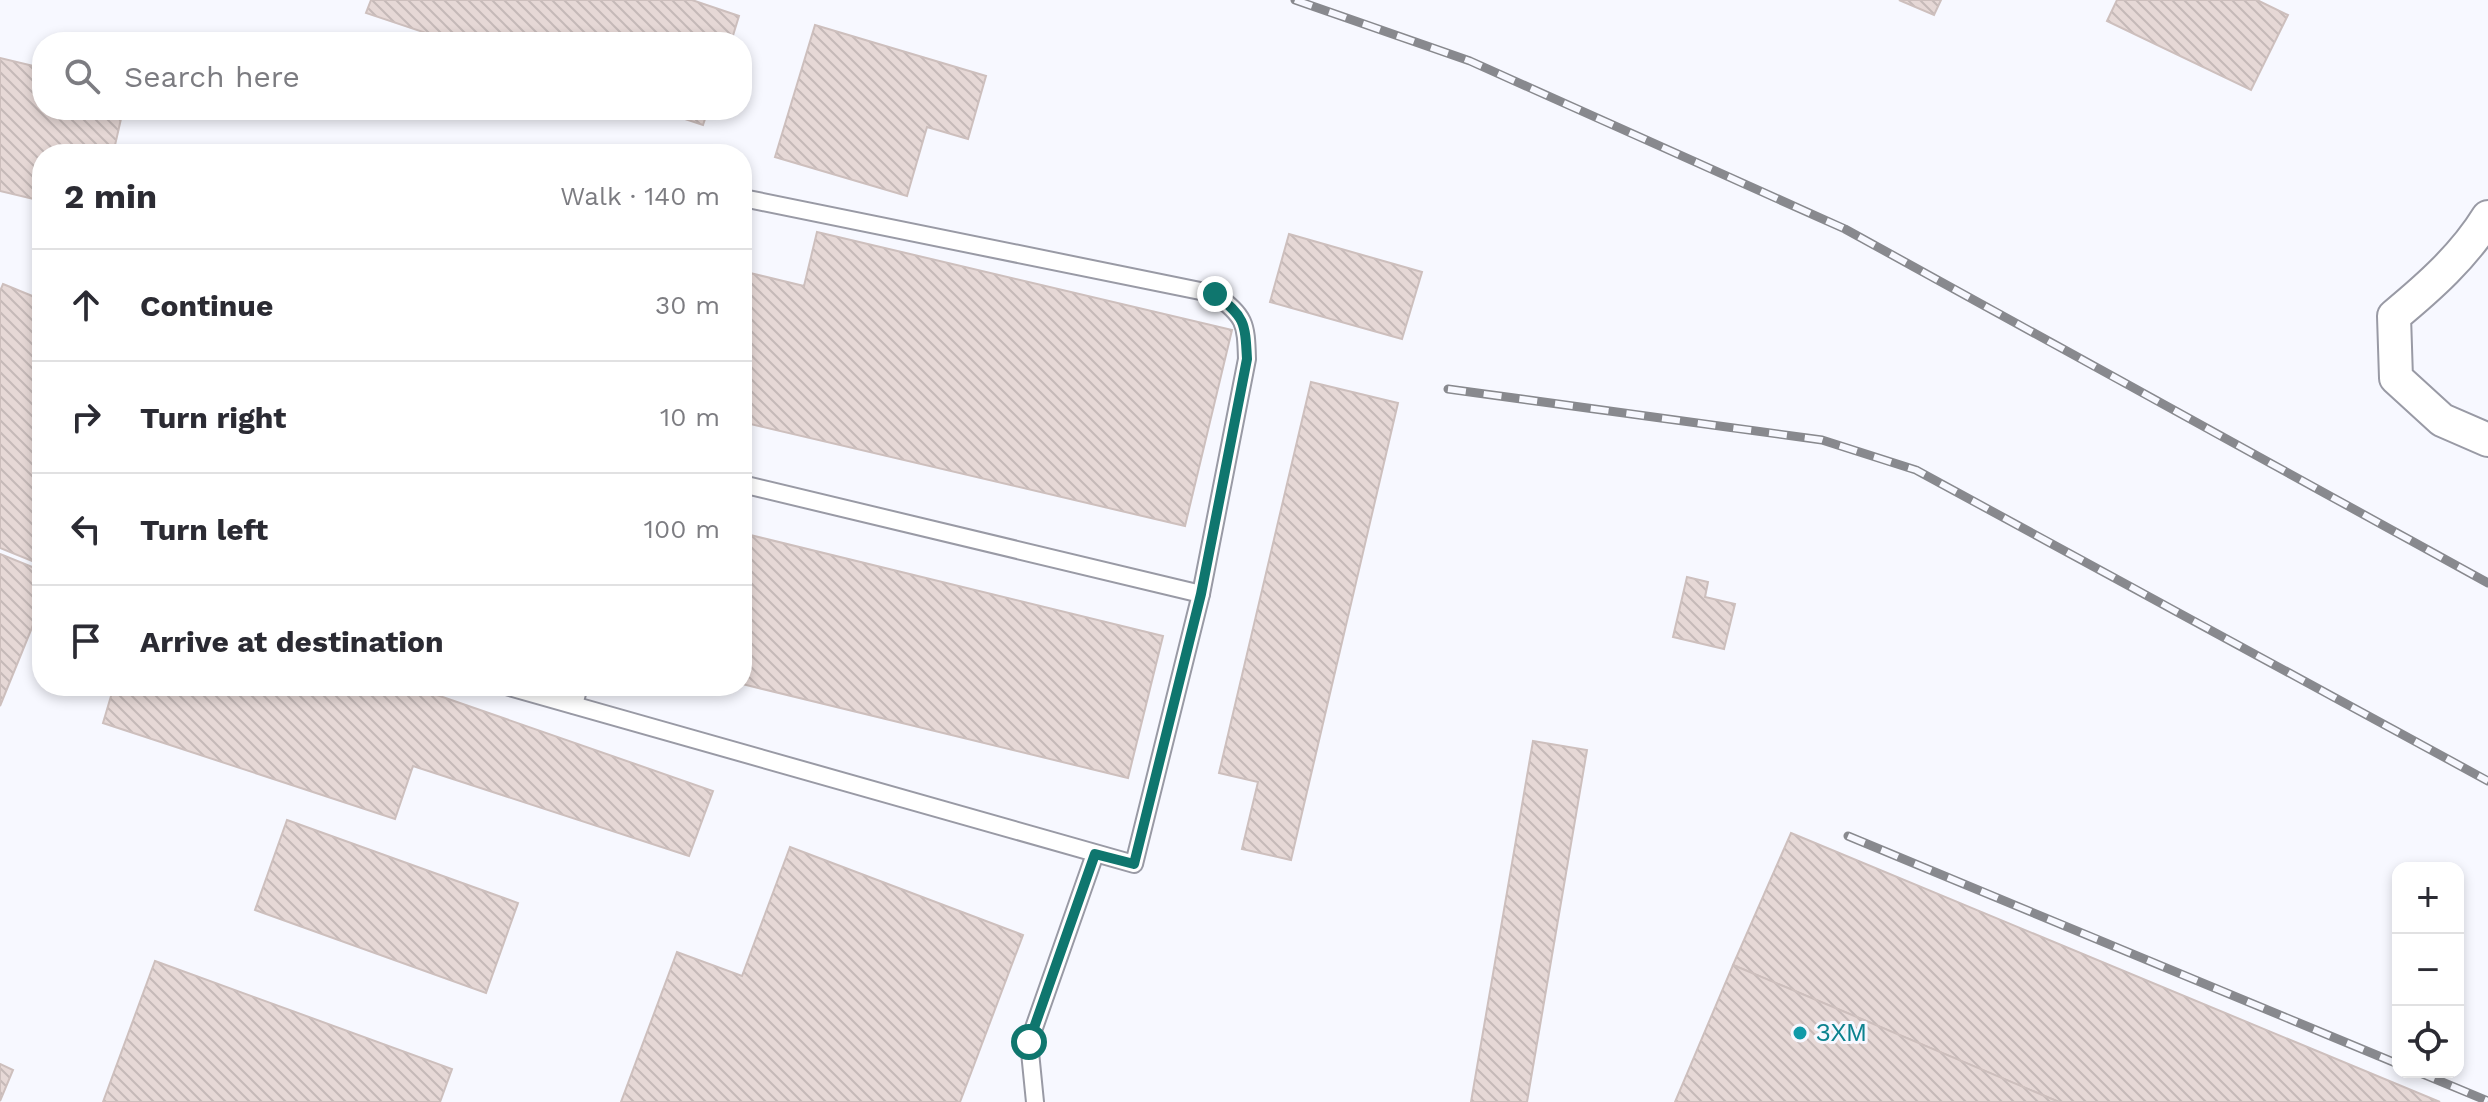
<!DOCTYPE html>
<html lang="en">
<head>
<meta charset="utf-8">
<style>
	body { margin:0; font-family:"Work Sans",sans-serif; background:#f7f7f7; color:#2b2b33 }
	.controls { position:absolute; right:24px; bottom:24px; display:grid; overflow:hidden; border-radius:16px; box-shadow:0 4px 12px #0003 }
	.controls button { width:72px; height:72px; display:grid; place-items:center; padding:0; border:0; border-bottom:2px solid #e1e1e2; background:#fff; color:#2b2b33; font:40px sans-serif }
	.stop { position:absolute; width:24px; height:24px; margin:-18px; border:6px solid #0f766e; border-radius:50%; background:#fff }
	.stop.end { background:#0f766e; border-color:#fff; box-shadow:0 2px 8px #0008 }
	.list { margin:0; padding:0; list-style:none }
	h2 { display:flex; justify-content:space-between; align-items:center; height:104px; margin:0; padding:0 32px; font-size:34px }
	h2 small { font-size:26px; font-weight:400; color:#7c7c81 }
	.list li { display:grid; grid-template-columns:52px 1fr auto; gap:24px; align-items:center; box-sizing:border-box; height:112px; padding:0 32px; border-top:2px solid #e1e1e2 }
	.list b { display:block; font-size:30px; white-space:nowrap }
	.list em { font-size:26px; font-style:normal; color:#7c7c81 }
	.icon { flex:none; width:44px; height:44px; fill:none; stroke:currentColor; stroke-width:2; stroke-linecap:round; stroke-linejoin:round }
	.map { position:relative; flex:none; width:2488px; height:1102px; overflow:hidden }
	.search { position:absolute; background:#fff; box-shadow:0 4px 12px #0003; left:32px; top:32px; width:720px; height:88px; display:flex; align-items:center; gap:20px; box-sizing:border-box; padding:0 28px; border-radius:32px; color:#7c7c81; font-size:30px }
	.panel { position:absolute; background:#fff; box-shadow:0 4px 12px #0003; left:32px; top:144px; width:720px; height:552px; border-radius:32px }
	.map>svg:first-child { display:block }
</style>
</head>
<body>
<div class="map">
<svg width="2488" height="1102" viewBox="0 0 2488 1102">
	<defs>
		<pattern id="building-back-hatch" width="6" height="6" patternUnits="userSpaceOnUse" patternTransform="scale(2)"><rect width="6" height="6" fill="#e6d8d6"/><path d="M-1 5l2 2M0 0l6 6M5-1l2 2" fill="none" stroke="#c5b9b8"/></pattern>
	</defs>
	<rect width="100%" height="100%" fill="#f7f8ff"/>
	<g fill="url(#building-back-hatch)" stroke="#cdbfbd" stroke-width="2">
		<path d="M371,0H692L739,16L731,42H453L366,13Z"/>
		<path d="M1899,0H1941L1934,15Z"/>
		<path d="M2117,0H2257L2288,15L2251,90L2107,21Z"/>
		<path d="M815,25L986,76L968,139L927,127L907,196L775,157Z"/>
		<path d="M0,58L42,68V110H123L113,154H42V201L0,191Z"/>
		<path d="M658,110H708L703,125Z"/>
		<path d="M817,232L1232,330L1185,526L742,422V308L750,273L804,286Z"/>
		<path d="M1289,234L1422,272L1402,339L1270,302Z"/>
		<path d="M3,284L42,300V565L0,548V291Z"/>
		<path d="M1311,382L1398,403L1291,860L1242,849L1258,782L1219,773Z"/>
		<path d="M742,533L1163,636L1128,778L742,684Z"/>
		<path d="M0,554L42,571V603L0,706Z"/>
		<path d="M1687,577L1708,582L1705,597L1735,604L1724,649L1673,637Z"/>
		<path d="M114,686H411L713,791L689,856L413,766L395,819L103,723Z"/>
		<path d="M1533,741L1587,750L1527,1102H1471Z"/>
		<path d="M287,820L518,903L486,993L255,910Z"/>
		<path d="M1791,833L2440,1102H2059L1733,965Z"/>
		<path d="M790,847L1023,935L960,1102H621L677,952L742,976Z"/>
		<path d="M155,961L452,1069L440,1102H103Z"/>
		<path d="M1733,965L2059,1102H1675Z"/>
		<path d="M0,1064L13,1070L0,1101Z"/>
	</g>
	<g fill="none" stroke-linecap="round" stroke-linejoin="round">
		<defs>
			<g id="lane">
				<path d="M742,204L743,198L1215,294C1245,317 1246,322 1247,359L1201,594"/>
				<path d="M506,686L1134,864L1201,594L742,484"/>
				<path d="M574,705L579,686"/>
				<path d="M1035,1102L1029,1042L1095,854"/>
			</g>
			<path id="street" d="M2488,217C2464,256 2429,287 2394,316L2396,378L2442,420L2488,440"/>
		</defs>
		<use href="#lane" stroke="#999aa5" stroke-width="20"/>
		<use href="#street" stroke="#999aa5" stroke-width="36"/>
		<use href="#lane" stroke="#fff" stroke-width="16"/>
		<use href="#street" stroke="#fff" stroke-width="32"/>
		<defs>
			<g id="rail">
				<path d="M1295,0L1470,61L1845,229L2488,583"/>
				<path d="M1448,389L1822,440L1916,470L2488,781"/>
				<path d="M1848,836L2398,1064"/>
				<path d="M2418,1072L2488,1101"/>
			</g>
		</defs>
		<use href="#rail" stroke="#88898e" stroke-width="9"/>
		<use href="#rail" stroke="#f7f8ff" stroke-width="6" stroke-dasharray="18" stroke-linecap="butt"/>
	</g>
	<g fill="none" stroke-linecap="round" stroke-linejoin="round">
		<path stroke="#0f766e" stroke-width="10" d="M1029,1042L1095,854L1134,864L1201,594L1247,359C1245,322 1245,317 1215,294"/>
	</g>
	<circle fill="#0f9aa8" stroke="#f7f8ff" stroke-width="3" cx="1800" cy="1033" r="8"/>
	<g text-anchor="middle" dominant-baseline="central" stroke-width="6" stroke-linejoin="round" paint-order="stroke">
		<g font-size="24" fill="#0d838f" stroke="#f7f8ff" text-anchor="start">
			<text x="1816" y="1033">ЗХМ</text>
		</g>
	</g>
</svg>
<div class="controls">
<button>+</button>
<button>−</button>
<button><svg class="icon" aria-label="locate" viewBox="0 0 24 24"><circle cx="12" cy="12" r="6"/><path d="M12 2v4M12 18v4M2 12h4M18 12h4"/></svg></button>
</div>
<div class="stop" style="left:1029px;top:1042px"></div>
<div class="stop end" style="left:1215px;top:294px"></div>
<div class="search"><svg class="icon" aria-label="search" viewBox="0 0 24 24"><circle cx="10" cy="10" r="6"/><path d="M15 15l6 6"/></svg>Search here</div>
<section class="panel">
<h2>2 min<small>Walk · 140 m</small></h2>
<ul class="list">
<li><svg class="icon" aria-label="ahead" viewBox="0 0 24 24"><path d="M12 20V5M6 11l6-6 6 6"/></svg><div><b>Continue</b></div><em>30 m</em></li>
<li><svg class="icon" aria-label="right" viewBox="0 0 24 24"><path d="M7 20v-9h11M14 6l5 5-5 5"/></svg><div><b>Turn right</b></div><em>10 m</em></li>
<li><svg class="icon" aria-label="left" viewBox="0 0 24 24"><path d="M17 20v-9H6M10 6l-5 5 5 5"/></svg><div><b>Turn left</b></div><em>100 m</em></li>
<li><svg class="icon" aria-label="arrive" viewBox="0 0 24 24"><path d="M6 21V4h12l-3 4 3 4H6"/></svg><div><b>Arrive at destination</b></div></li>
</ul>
</section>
</div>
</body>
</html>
